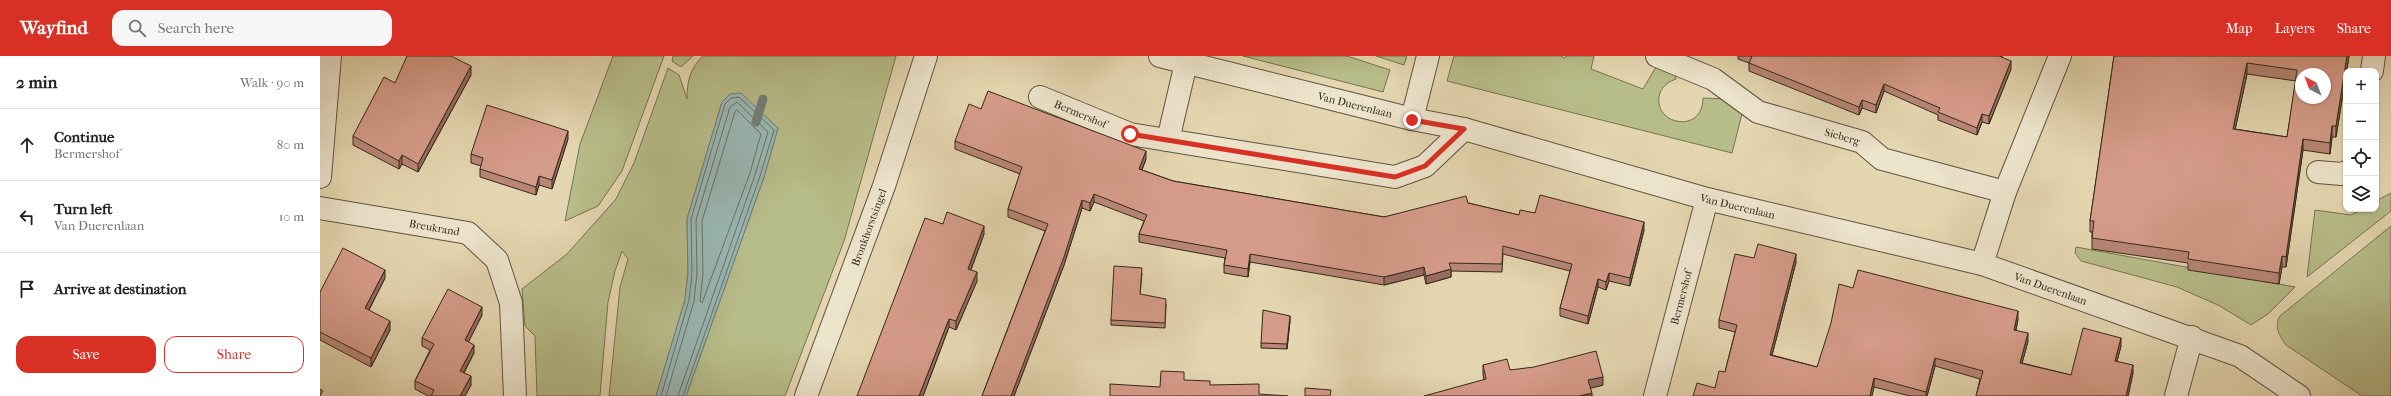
<!DOCTYPE html>
<html lang="en">
<head>
<meta charset="utf-8">
<style>
	body { margin:0; font-family:"IM FELL French Canon",serif; background:#f6f6f6; color:#202124 }
	.controls { position:absolute; right:12px; top:12px; display:grid; overflow:hidden; border-radius:8px; box-shadow:0 1px 3px #0004 }
	.controls button { width:36px; height:36px; display:grid; place-items:center; padding:0; border:0; border-bottom:1px solid #e0e0e0; background:#fff; color:#202124; font:20px sans-serif }
	.compass { position:absolute; left:1975px; top:12px; width:36px; height:36px; border-radius:50%; background:#fff; box-shadow:0 1px 3px #0004; rotate:318deg }
	.stop { position:absolute; width:12px; height:12px; margin:-9px; border:3px solid #d93025; border-radius:50%; background:#fff }
	.stop.end { background:#d93025; border-color:#fff; box-shadow:0 1px 4px #0008 }
	.list { margin:0; padding:0; list-style:none }
	h2 { display:flex; justify-content:space-between; align-items:center; height:52px; margin:0; padding:0 16px; font-size:17px }
	h2 small { font-size:13px; font-weight:400; color:#757577 }
	.list li { display:grid; grid-template-columns:26px 1fr auto; gap:12px; align-items:center; box-sizing:border-box; height:72px; padding:0 16px; border-top:1px solid #e0e0e0 }
	.list b { display:block; font-size:15px; white-space:nowrap }
	.list p { margin:0; font-size:13px; white-space:nowrap; color:#757577 }
	.list em { font-size:13px; font-style:normal; color:#757577 }
	.actions { display:flex; gap:8px; padding:12px 16px }
	.actions a { flex:1; padding:9px 0; border:1px solid #d93025; border-radius:12px; text-align:center; font-size:14px; color:#d93025 }
	.actions .main { background:#d93025; color:#fff }
	.icon { flex:none; width:22px; height:22px; fill:none; stroke:currentColor; stroke-width:2; stroke-linecap:round; stroke-linejoin:round }
	.map { position:relative; flex:none; width:2071px; height:340px; overflow:hidden }
	header { display:flex; align-items:center; gap:24px; box-sizing:border-box; height:56px; padding:0 20px; background:#d93025; color:#fff }
	header strong { font-size:19px }
	nav { display:flex; gap:22px; margin-inline-start:auto; font-size:14px }
	.search { width:280px; height:36px; background:#f6f6f6; display:flex; align-items:center; gap:10px; box-sizing:border-box; padding:0 14px; border-radius:12px; color:#757577; font-size:15px }
	main { display:flex }
	aside { flex:1; background:#fff }
	.map>svg:first-child { display:block }
</style>
</head>
<body>
<header>
<strong>Wayfind</strong>
<div class="search"><svg class="icon" aria-label="search" viewBox="0 0 24 24"><circle cx="10" cy="10" r="6"/><path d="M15 15l6 6"/></svg>Search here</div>
<nav><a>Map</a><a>Layers</a><a>Share</a></nav>
</header>
<main>
<aside>
<h2>2 min<small>Walk · 90 m</small></h2>
<ul class="list">
<li><svg class="icon" aria-label="ahead" viewBox="0 0 24 24"><path d="M12 20V5M6 11l6-6 6 6"/></svg><div><b>Continue</b><p>Bermershof</p></div><em>80 m</em></li>
<li><svg class="icon" aria-label="left" viewBox="0 0 24 24"><path d="M17 20v-9H6M10 6l-5 5 5 5"/></svg><div><b>Turn left</b><p>Van Duerenlaan</p></div><em>10 m</em></li>
<li><svg class="icon" aria-label="arrive" viewBox="0 0 24 24"><path d="M6 21V4h12l-3 4 3 4H6"/></svg><div><b>Arrive at destination</b></div></li>
</ul>
<div class="actions"><a class="main">Save</a><a>Share</a></div>
</aside>
<div class="map">
<svg width="2071" height="340" viewBox="0 0 2071 340">
	<rect width="100%" height="100%" fill="#e4d6b0"/>
	<filter id="stains"><feTurbulence type="fractalNoise" baseFrequency=".005" numOctaves="4"/><feColorMatrix values="0 0 0 0 .2 0 0 0 0 .09 0 0 0 0 .02 0 0 0 .5 -.17"/></filter>
	<radialGradient id="worn" r=".72"><stop offset=".6" stop-color="#630" stop-opacity="0"/><stop offset="1" stop-color="#630" stop-opacity=".3"/></radialGradient>
	<g fill="#b7bd8a" stroke="#767352">
		<path d="M293,0H344L302,115L278,150L245,165L260,88Z"/>
		<path d="M353,0H373L361,11L352,5Z"/>
		<path d="M383,0H576L524,185L465,340H366L444,121L458,72L442,58L402,46L367,163L368,217L365,244L336,340H289L300,231L308,203L302,195L295,215L288,246L280,340H217L215,280L205,270L202,233L247,198L296,143L314,107L348,12L359,19L367,43C367,25 370,13 383,0Z"/>
		<path d="M923,0H1027L1070,14L1063,36Z"/>
		<path d="M1056,0H1087L1084,9Z"/>
		<path d="M1134,0H1241L1245,2L1246,0H1274L1271,13L1323,33L1336,11L1355,18L1356,23C1348,26 1343,30 1340,37C1330,68 1383,80 1383,42L1410,43L1422,58L1412,97L1127,25Z"/>
		<path d="M2071,137V155L1987,221L1995,154L2031,159L2042,153H2056V145Z"/>
		<path d="M2071,170V340H2042L1966,289C1959,279 1954,271 1960,260Z"/>
		<path d="M1756,191L1975,231L1948,258L1931,269L1900,250L1857,231L1761,205L1755,197Z"/>
	</g>
	<path fill="#99b7b5" stroke="#717e77" d="M421,37L458,72L444,121L366,340H336L365,244L368,217L367,163L402,46L410,38Z"/>
	<g fill="none" stroke-linecap="round" stroke-linejoin="round">
		<g stroke="#687068" stroke-width="1">
			<path d="M417,54L441,78L430,117L382,247L380,245L383,217L382,165L415,56Z"/>
			<path d="M341,340L369,244L372,217L371,163L405,48L411,42L419,41L454,74L440,120L363,340"/>
			<path d="M346,340L374,245L377,217L376,164L410,51L417,46L448,76L435,119L358,340"/>
		</g>
		<path stroke="#717e77" stroke-width="9" d="M436,66L443,43"/>
		<defs>
			<g id="minor">
				<path id="s1" d="M840,0L1092,63L1144,73L1387,143L1662,208L1920,300L1979,340"/>
				<path id="s2" d="M1337,0L1393,23L1438,56L1542,86L1562,103L1685,136"/>
				<path d="M2052,15L2054,0"/>
				<path id="s3" d="M720,41L810,78L1075,121L1105,110L1144,73"/>
				<path d="M1092,63L1108,0"/>
				<path d="M848,84L866,7"/>
				<path d="M1998,116L2022,118L2026,116"/>
				<path d="M0,121L10,0"/>
				<path id="s4" d="M0,152L148,177L177,204L191,247L195,340"/>
				<path d="M1662,208L1685,136L1740,0"/>
				<path id="s5" d="M1335,340L1387,143"/>
				<path d="M1856,340L1872,281"/>
			</g>
			<g id="tertiary">
				<path id="s6" d="M486,340L564,130L606,0"/>
			</g>
		</defs>
		<use href="#minor" stroke="#625440" stroke-width="24"/>
		<use href="#tertiary" stroke="#625440" stroke-width="24"/>
		<use href="#minor" stroke="#ede4cc" stroke-width="22"/>
		<use href="#tertiary" stroke="#ede4cc" stroke-width="22"/>
	</g>
	<g fill="#b88677" stroke="#36291b" fill-rule="evenodd">
		<path d="M1418,0H1682V1L1691,13L1669,68L1662,66L1657,79L1618,64V59L1564,35L1556,57L1542,52L1539,59L1429,15V7L1418,3Z"/>
		<path d="M1794,0H2029L2016,81H2012L2010,98L1983,94L1966,211H1962L1959,228L1868,214V207L1772,193V176H1770V165ZM1927,18L1976,25L1967,81L1915,73Z"/>
		<path d="M151,19L98,116L82,108L79,113L33,89V80L75,27Z"/>
		<path d="M661,53L826,103L822,114L853,125L1064,161L1148,147L1199,159L1215,157L1324,174L1310,230L1289,225L1286,234L1278,231L1268,268L1240,260V252L1250,215L1183,198L1182,216L1131,215V221L1106,228L1104,219L1064,229L930,206L928,221L904,217V209L905,202L819,186V178L824,165L774,146L770,155L762,152L744,209L694,340H662L725,175L688,161V153L700,118L635,93V85Z"/>
		<path d="M248,83L232,133L219,129L216,139L160,121V113L161,110L151,107V98Z"/>
		<path d="M664,178L651,214L657,225L636,274L629,271L603,340H537Z"/>
		<path d="M1434,202L1476,206L1452,299L1497,311L1533,232L1698,263L1696,274L1708,285L1702,307L1751,319L1801,290L1797,305L1813,317L1808,340H1656L1660,323L1615,310L1607,340H1590L1554,331L1395,332L1405,316L1415,276L1399,272V264Z"/>
		<path d="M822,217L820,239L846,248L845,272L791,269V264Z"/>
		<path d="M65,222L49,254L70,274L51,311L0,284V236Z"/>
		<path d="M162,259L148,286L154,297L144,317L151,329L145,340H108L95,333V325L110,294L102,290V282Z"/>
		<path d="M970,265L967,293L941,292V287Z"/>
		<path d="M1163,309L1190,314L1283,329L1270,332L1272,340L1164,324L1163,318Z"/>
	</g>
	<g fill="#966d61" stroke="#36291b">
		<path d="M2027,0H2029L2016,81V70Z"/>
		<path d="M1691,5V13L1669,68V60Z"/>
		<path d="M1927,7V18L1913,84V73Z"/>
		<path d="M151,10V19L98,116V108Z"/>
		<path d="M1564,28V35L1556,57V49Z"/>
		<path d="M1542,44V52L1539,59V51Z"/>
		<path d="M1662,58V66L1657,79V72Z"/>
		<path d="M2012,70V81L2010,98V87Z"/>
		<path d="M248,75V83L232,133V124Z"/>
		<path d="M1983,83V94L1966,211V201Z"/>
		<path d="M826,95V103L819,121V113Z"/>
		<path d="M82,99V108L79,113V105Z"/>
		<path d="M219,120V129L216,139V131Z"/>
		<path d="M774,138V146L770,155V147Z"/>
		<path d="M762,144V152L744,209L694,340H691Z"/>
		<path d="M1324,166V174L1310,230V222Z"/>
		<path d="M664,170V178L648,221V213Z"/>
		<path d="M930,198V206L928,221V213Z"/>
		<path d="M1476,198V206L1450,307V299Z"/>
		<path d="M1962,200V211L1959,228V217Z"/>
		<path d="M1104,211V219L1064,229V221Z"/>
		<path d="M1131,213V221L1106,228V220Z"/>
		<path d="M65,214V222L45,261V252Z"/>
		<path d="M657,216V225L636,274V265Z"/>
		<path d="M1289,217V225L1286,234V226Z"/>
		<path d="M1278,223V231L1268,268V260Z"/>
		<path d="M162,251V259L145,293V284Z"/>
		<path d="M1698,255V263L1694,282V274Z"/>
		<path d="M970,260V265L967,293V288Z"/>
		<path d="M629,263V271L603,340H599Z"/>
		<path d="M70,265V274L51,311V302Z"/>
		<path d="M1708,277V285L1700,315V307Z"/>
		<path d="M1801,282V290L1795,313V305Z"/>
		<path d="M154,289V297L140,323V315Z"/>
		<path d="M1615,302V310L1607,340H1606V336Z"/>
		<path d="M1813,309V317L1808,340H1806Z"/>
		<path d="M151,320V329L145,340H140Z"/>
		<path d="M1283,321V329L1268,333V324Z"/>
		<path d="M1554,322V331L1552,340H1550Z"/>
		<path d="M1272,337V340H1259Z"/>
	</g>
	<g fill="#d69c8a" stroke="#36291b" fill-rule="evenodd">
		<path d="M87,0H131L151,10L98,108L82,99L79,105L33,80L64,21L75,27Z"/>
		<path d="M1430,0H1679L1691,5L1669,60L1662,58L1657,72L1618,56L1620,52L1564,28L1556,49L1542,44L1539,51L1429,7L1432,1Z"/>
		<path d="M1794,0H2027L2016,70H2012L2010,87L1983,83L1966,201L1962,200L1959,217L1868,203L1869,196L1772,182L1774,165H1770ZM1927,7L1977,14L1967,81L1913,73ZM1981,18H2005V42H1981Z"/>
		<path d="M668,35L826,95L819,113L853,125L1064,161L1146,140L1148,147L1199,159L1200,154L1215,157L1220,139L1324,166L1310,222L1289,217L1286,226L1278,223L1268,260L1240,252L1252,208L1183,190L1182,208L1129,207L1131,213L1106,220L1104,211L1064,221L930,198L928,213L904,209L907,194L819,178L827,159L774,138L770,147L762,144L744,201L691,340H662L728,168L688,153L702,111L635,85L649,48L661,53Z"/>
		<path d="M167,49L248,75L232,124L219,120L216,131L160,113L163,102L151,98Z"/>
		<path d="M627,156L664,170L648,213L657,216L636,265L629,263L599,340H537L605,162L623,168Z"/>
		<path d="M1438,188L1476,198L1450,299L1497,311L1511,267L1519,228L1533,232L1538,214L1698,255L1694,274L1708,277L1700,307L1751,319L1763,272L1801,282L1795,305L1813,309L1806,340H1656L1663,315L1615,302L1606,336L1554,322L1550,340H1373L1377,327L1395,332L1399,315L1405,316L1417,269L1399,264L1415,198L1434,202Z"/>
		<path d="M23,192L65,214L45,252L70,265L51,302L0,276V236Z"/>
		<path d="M794,210L822,212L820,238L846,243L845,267L791,264Z"/>
		<path d="M128,233L162,251L145,284L154,289L140,315L151,320L140,340H111L114,334L95,325L114,288L102,282Z"/>
		<path d="M943,254L970,260L967,288L941,287Z"/>
		<path d="M1276,295L1283,321L1268,324L1272,337L1259,340H1104L1166,323L1163,309L1187,303L1190,314L1214,311Z"/>
		<path d="M841,315L864,316V324L890,325V329L939,328V338L968,340H790V328L840,331Z"/>
		<path d="M985,332L1011,334L1010,340H985Z"/>
		<path d="M0,333L3,335L0,340Z"/>
	</g>
	<g fill="none" stroke-linecap="round" stroke-linejoin="round">
		<path stroke="#d93025" stroke-width="5" d="M810,78L1075,121L1105,110L1144,73L1092,64"/>
	</g>
	<g text-anchor="middle" dominant-baseline="central" stroke-width="4" stroke-linejoin="round" paint-order="stroke">
		<g font-size="11" fill="#36291b" stroke="#ede4cc">
			<text stroke="none"><textPath href="#s1" startOffset="201">Van Duerenlaan</textPath></text>
			<text stroke="none"><textPath href="#s3" startOffset="44">Bermershof</textPath></text>
			<text stroke="none"><textPath href="#s2" startOffset="204">Sieberg</textPath></text>
			<text stroke="none"><textPath href="#s1" startOffset="597">Van Duerenlaan</textPath></text>
			<text stroke="none"><textPath href="#s4" startOffset="116">Breukrand</textPath></text>
			<text stroke="none"><textPath href="#s6" startOffset="180">Bronkhorstsingel</textPath></text>
			<text stroke="none"><textPath href="#s1" startOffset="921">Van Duerenlaan</textPath></text>
			<text stroke="none"><textPath href="#s5" startOffset="102">Bermershof</textPath></text>
		</g>
	</g>
	<rect width="100%" height="100%" filter="url(#stains)"/>
	<rect width="100%" height="100%" fill="url(#worn)"/>
</svg>
<div class="controls">
<button>+</button>
<button>−</button>
<button><svg class="icon" aria-label="locate" viewBox="0 0 24 24"><circle cx="12" cy="12" r="6"/><path d="M12 2v4M12 18v4M2 12h4M18 12h4"/></svg></button>
<button><svg class="icon" aria-label="layers" viewBox="0 0 24 24"><path d="M12 4l9 5-9 5-9-5zM3 14l9 5 9-5"/></svg></button>
</div>
<svg class="compass" viewBox="-18 -18 36 36"><path d="M0-13l5 13h-10z" fill="#e53935"/><path d="M0 13l5-13h-10z" fill="#757577"/></svg>
<div class="stop" style="left:810px;top:78px"></div>
<div class="stop end" style="left:1092px;top:64px"></div>
</div>
</main>
</body>
</html>
